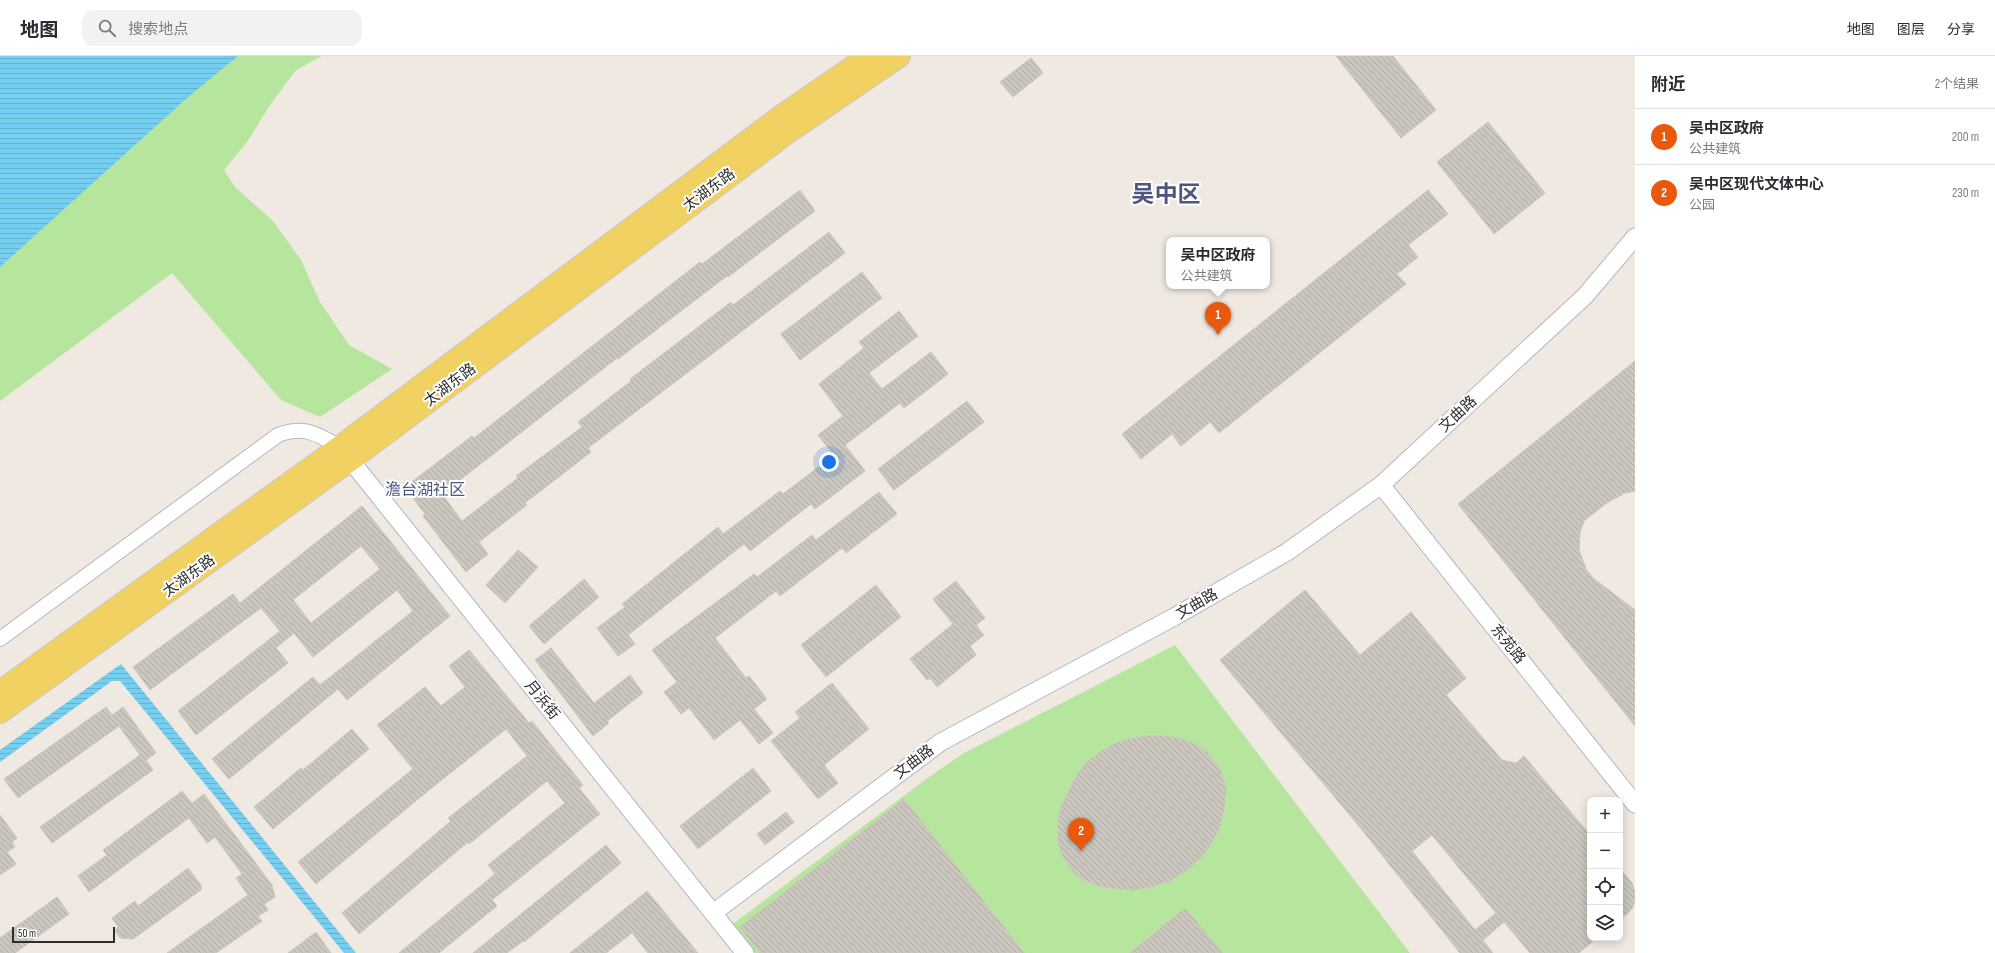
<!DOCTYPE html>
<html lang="zh">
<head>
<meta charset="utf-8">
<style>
	body { margin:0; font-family:"Sofia Sans Condensed","Noto Sans SC",sans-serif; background:#f2f2f3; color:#2b2b33 }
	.controls { position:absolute; right:12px; bottom:12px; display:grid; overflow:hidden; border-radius:8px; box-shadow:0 2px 10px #0003 }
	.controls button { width:36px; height:36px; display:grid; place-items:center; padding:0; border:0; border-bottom:1px solid #e1e1e2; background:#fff; color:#2b2b33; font:20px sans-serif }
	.scale { position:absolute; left:12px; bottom:10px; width:103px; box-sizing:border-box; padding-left:4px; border:2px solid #2e2e2e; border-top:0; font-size:11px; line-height:14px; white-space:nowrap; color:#2e2e2e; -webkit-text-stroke:3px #fff; paint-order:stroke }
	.you { position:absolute; left:829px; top:406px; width:14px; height:14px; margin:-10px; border:3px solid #fff; border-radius:50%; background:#1a73e8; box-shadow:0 0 0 6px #1a73e833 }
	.badge { display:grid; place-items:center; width:26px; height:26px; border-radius:50%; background:#ea580c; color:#fff; font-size:13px; font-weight:700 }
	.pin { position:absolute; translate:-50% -33px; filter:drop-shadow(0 1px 2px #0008) }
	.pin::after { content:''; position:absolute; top:21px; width:14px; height:12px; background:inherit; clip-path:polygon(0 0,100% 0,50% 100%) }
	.popup { position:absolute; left:1166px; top:181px; width:104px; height:52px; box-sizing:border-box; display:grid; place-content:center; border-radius:8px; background:#fff; filter:drop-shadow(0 1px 3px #0005); font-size:13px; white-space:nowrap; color:#7c7c81 }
	.popup b { font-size:15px; color:#2b2b33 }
	.popup::after { content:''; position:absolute; left:50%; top:100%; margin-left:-8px; border:8px solid transparent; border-top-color:#fff }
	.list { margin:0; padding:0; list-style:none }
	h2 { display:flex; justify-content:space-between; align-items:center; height:52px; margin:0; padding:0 16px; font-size:17px }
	h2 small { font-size:13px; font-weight:400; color:#7c7c81 }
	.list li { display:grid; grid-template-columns:26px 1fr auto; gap:12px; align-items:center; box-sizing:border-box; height:56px; padding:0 16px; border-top:1px solid #e1e1e2 }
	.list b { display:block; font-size:15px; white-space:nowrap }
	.list p { margin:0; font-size:13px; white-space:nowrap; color:#7c7c81 }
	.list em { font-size:13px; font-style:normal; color:#7c7c81 }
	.icon { flex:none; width:22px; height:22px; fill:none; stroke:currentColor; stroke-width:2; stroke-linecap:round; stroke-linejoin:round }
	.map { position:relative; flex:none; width:1635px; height:897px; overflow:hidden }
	header { display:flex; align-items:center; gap:24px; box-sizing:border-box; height:56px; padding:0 20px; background:#fff; border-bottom:1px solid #e1e1e2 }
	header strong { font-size:19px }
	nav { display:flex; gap:22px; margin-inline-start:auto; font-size:14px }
	.search { width:280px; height:36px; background:#f2f2f3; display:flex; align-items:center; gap:10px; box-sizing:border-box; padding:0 14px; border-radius:12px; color:#7c7c81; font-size:15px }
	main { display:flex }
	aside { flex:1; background:#fff }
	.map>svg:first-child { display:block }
</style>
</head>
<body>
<header>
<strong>地图</strong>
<div class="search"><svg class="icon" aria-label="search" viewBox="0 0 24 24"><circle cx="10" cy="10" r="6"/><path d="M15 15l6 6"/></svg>搜索地点</div>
<nav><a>地图</a><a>图层</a><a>分享</a></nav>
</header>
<main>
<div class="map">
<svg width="1635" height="897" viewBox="0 0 1635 897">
	<defs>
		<pattern id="water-rules" width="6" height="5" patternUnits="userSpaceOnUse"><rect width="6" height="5" fill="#75cff0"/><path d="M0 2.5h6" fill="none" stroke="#66b2ce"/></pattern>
		<pattern id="building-back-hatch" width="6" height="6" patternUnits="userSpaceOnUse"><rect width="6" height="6" fill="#cbc7bf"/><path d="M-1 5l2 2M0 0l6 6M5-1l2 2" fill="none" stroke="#afaba4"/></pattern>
	</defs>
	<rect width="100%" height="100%" fill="#efe9e1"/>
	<g fill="#b6e59e">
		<path d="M188,0H322L296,14L270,49L247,86L224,114L235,131L272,164L301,204L320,246L349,289L392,313L320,361L281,344L172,217L0,345V154Z"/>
		<path d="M1175,589L1410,897H755L733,868L929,721L964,697Z"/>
	</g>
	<g fill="url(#water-rules)">
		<path d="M0,0H238L187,42L0,211Z"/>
		<path d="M121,608L356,897H344L120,625H112L0,706V694Z"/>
	</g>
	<g fill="url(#building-back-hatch)" stroke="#cbc5ba" fill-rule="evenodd">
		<path d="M1336,0H1393L1436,54L1401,82Z"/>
		<path d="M1031,2L1043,17L1013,41L1000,26Z"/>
		<path d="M1488,66L1545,137L1494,178L1437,106Z"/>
		<path d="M800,134L815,155L728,221L727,220L618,303L617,302L442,438L462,465L518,422L516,420L582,371L578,366L631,325L630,323L731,246L733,249L829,176L845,197L588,392L591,396L525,447L527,449L479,486L488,498L466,516L423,460L425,458L405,431L472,380L474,382L700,206L702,208Z"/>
		<path d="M1428,134L1448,158L1408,189L1418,201L1397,218L1406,228L1219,377L1210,366L1181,390L1172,378L1141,403L1122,378Z"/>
		<path d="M862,216L882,242L800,304L781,278Z"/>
		<path d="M899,255L918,280L869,317L882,333L931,296L948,318L904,352L900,347L845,389L865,415L815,453L811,448L750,495L744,488L628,579L635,588L618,600L597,572L625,551L622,548L718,471L723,478L780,435L783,438L834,399L818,379L843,360L819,328L864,292L859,286Z"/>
		<path d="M1635,305V435L1625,437L1608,446L1584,465L1580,476L1579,494L1586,513L1593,522L1635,554V670L1458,448Z"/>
		<path d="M967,345L984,366L894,434L878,413Z"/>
		<path d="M879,436L897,458L846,497L842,492L780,540L776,535L715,582L746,622L749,620L767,643L754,653L773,677L759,688L740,664L714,684L689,652L681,658L664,636L677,626L652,594L754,518L757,521L812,479L816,484Z"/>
		<path d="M362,450L450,560L347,644L338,633L229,723L212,703L313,621L320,629L413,555L397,534L313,601L294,577L276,592L288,607L196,679L178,655L280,575L261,552L150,634L133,611L233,538L240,547ZM361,490L380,513L311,567L293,544Z"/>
		<path d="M518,494L538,511L505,547L486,529Z"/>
		<path d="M584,523L599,541L544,588L529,570Z"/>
		<path d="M956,525L985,562L976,569L984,579L970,590L976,599L937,631L930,622L927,624L910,603L953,568L933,543Z"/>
		<path d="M876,529L901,561L826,621L801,589Z"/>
		<path d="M1305,534L1360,599L1411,556L1466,622L1446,639L1502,704L1516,707L1524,700L1590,779V880L1587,882H1597L1579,897H1530L1504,866L1483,884L1493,897H1460L1358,769L1220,604ZM1432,779L1496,857L1475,874L1412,795Z"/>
		<path d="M551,592L594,647L630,619L643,637L607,665L609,667L593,680L535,604Z"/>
		<path d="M469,594L529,667L532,665L583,729L579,732L600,758L492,844L497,850L439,897H399L495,818L488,809L565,747L547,725L469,788L468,786L359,878L342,857L451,765L448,762L527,700L506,673L429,734L316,828L298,806L413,713L377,669L425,631L441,650L465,631L449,610Z"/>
		<path d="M832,627L869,673L824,709L838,727L818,743L771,685L800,662L795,656Z"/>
		<path d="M106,651L112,659L123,651L156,697L146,704L153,714L52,787L40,771L140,699L119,670L18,742L4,723Z"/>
		<path d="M352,673L369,693L273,773L254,751L301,712L303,714Z"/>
		<path d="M1147,680H1164L1180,683L1196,688L1208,697L1221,716L1226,733L1224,752L1220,770L1212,786L1201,801L1187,814L1171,824L1154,830L1136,834L1117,833L1099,830L1082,823L1074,817L1062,799L1058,784V767L1061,751L1076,720L1086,707L1099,697L1114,688L1130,683Z"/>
		<path d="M753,712L771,735L698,793L680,770Z"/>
		<path d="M182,735L192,747L204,738L272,829L275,841L264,848L268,854L258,860L262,865L216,897H167L248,839L236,822L242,818L215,781L207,787L189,762L89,836L78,820L107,799L103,794Z"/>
		<path d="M904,743L1024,897H760L740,871Z"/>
		<path d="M786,756L794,766L765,789L757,778Z"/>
		<path d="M0,759L17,782L12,786L15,791L7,796L16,808L0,819Z"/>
		<path d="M606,789L621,807L524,886L523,885L507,897H473Z"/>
		<path d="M188,812L201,829V834L133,883L120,882L115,875L118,870L112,862L135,845L138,850Z"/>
		<path d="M1620,813L1632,827L1635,836V845L1632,853L1620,864Z"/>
		<path d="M647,835L698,897H648L632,877L606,897H570Z"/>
		<path d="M57,841L69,858L15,897H0V882Z"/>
		<path d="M1185,852L1223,897H1130Z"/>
		<path d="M316,876L331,897H288Z"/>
	</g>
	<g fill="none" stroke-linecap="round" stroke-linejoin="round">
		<defs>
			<path id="minor" d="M0,583L278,379C305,369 317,378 340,391"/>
			<g id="tertiary">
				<path d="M343,395L745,897"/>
				<path d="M1381,429L1635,748"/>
				<path d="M713,857L941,686L1174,561L1287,496L1381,429L1585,240L1635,181"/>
			</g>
			<g id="primary">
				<path d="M0,636L340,391L779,62L869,0"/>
				<path d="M0,656L350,404L788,76L899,0"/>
			</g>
		</defs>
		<use href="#minor" stroke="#b4b7c1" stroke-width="16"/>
		<use href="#tertiary" stroke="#b4b7c1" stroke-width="19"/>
		<use href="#primary" stroke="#c9c9c9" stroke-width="24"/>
		<use href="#minor" stroke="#fff" stroke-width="14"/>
		<use href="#tertiary" stroke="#fff" stroke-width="17"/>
		<use href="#primary" stroke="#f2d163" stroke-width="22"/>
	</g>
	<g text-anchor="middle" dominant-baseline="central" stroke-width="4" stroke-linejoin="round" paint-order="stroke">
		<g font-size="15" fill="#2e2e2e" stroke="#fff">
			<text transform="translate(709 134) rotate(-37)">太湖东路</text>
			<text transform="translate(450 329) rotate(-37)">太湖东路</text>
			<text transform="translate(1458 358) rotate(-43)">文曲路</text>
			<text transform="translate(189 520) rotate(-36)">太湖东路</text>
			<text transform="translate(1197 548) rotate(-30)">文曲路</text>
			<text transform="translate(1508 588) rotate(51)">东苑路</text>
			<text transform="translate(542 644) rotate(51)">月浜街</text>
			<text transform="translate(914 706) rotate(-37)">文曲路</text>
		</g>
		<g font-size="16" fill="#4d5680" stroke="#fff">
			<text x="425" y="434">澹台湖社区</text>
		</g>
		<g font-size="23" font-weight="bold" fill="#4d5680" stroke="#fff">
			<text x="1166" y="139">吴中区</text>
		</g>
	</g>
</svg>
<div class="controls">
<button>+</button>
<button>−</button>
<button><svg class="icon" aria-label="locate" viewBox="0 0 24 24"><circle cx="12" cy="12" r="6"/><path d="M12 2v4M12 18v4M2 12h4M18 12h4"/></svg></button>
<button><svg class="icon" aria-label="layers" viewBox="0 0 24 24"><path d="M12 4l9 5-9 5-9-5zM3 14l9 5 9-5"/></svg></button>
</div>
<div class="scale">50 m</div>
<div class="you"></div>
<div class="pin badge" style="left:1218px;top:279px">1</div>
<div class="popup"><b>吴中区政府</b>公共建筑</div>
<div class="pin badge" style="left:1081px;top:795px">2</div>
</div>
<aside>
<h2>附近<small>2个结果</small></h2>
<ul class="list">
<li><span class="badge">1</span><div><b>吴中区政府</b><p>公共建筑</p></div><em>200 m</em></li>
<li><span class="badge">2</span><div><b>吴中区现代文体中心</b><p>公园</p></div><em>230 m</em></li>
</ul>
</aside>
</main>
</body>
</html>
